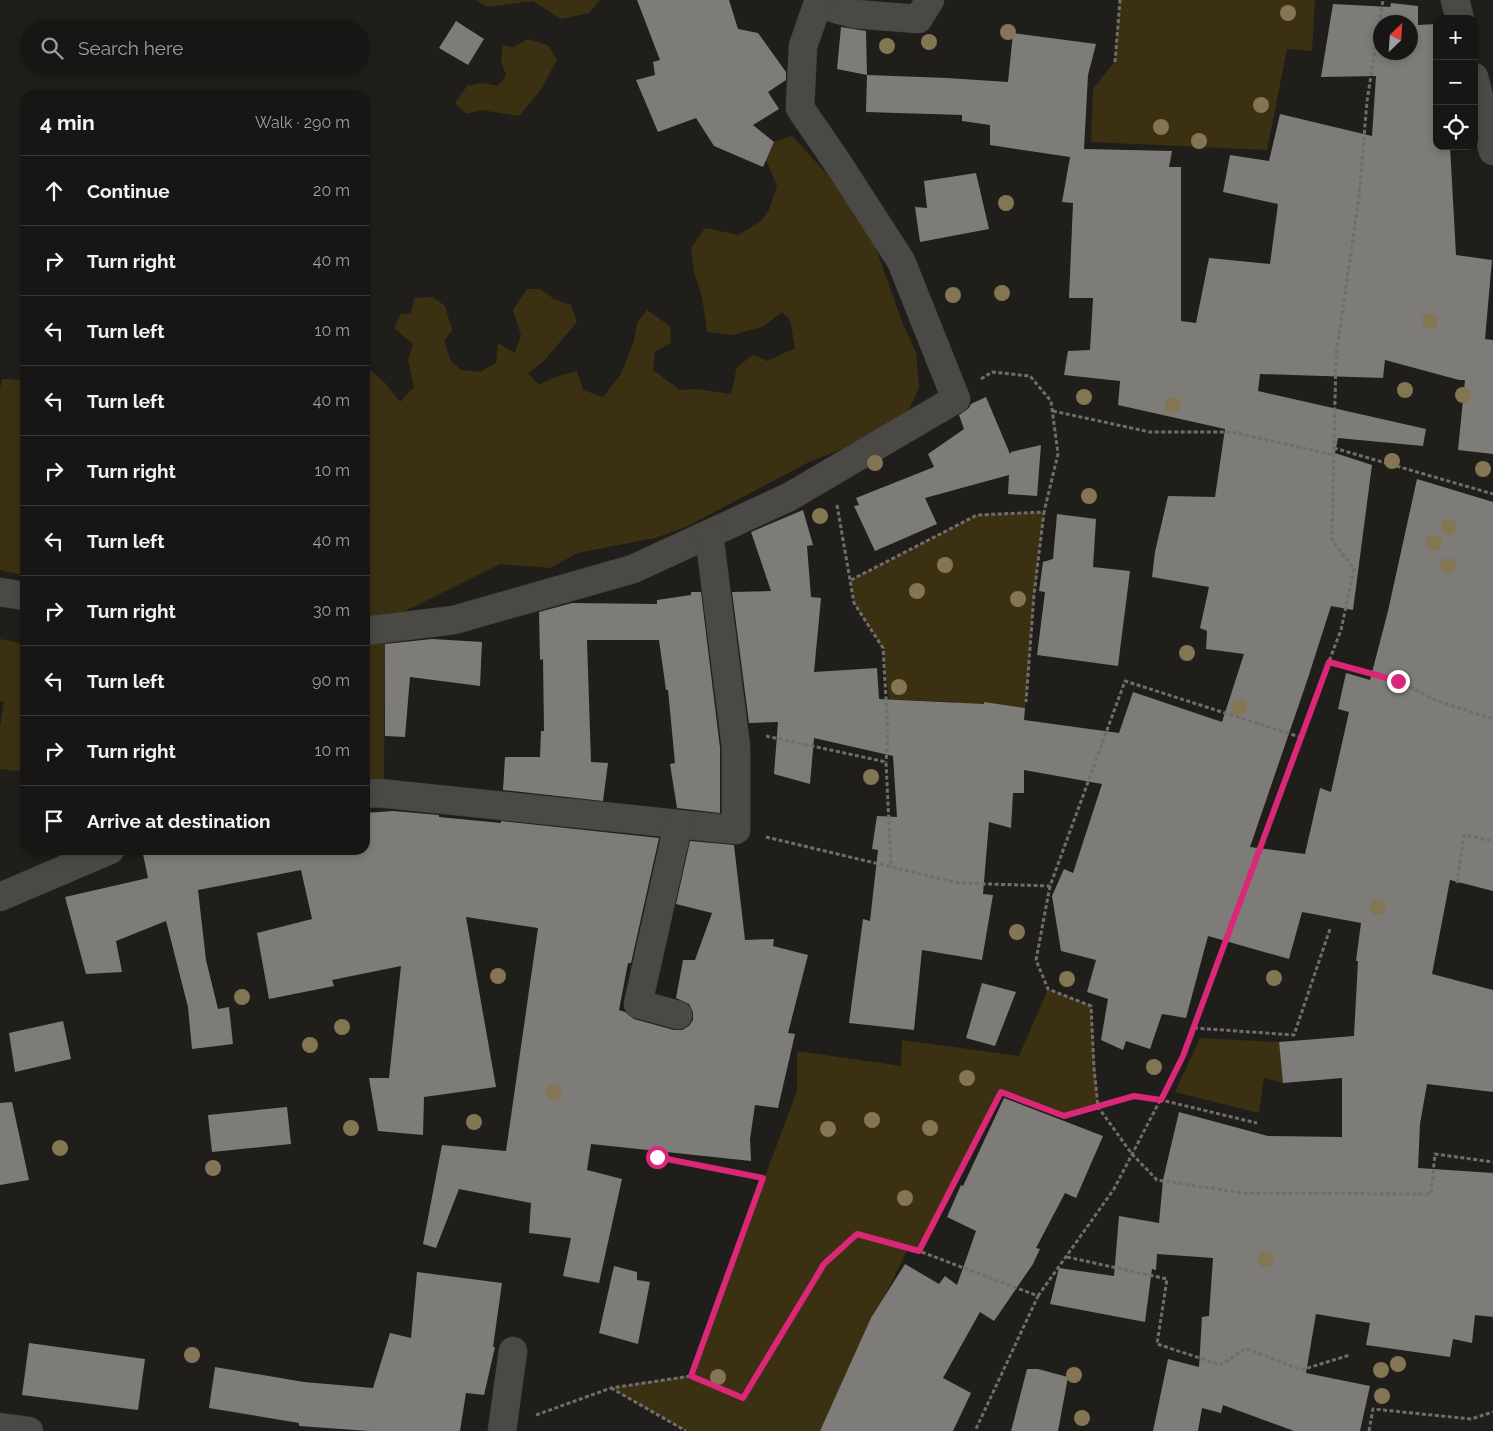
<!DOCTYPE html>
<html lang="en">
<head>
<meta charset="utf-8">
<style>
	body { margin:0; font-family:Raleway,sans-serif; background:#201f1d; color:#f1f3f6 }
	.controls { position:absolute; right:15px; top:15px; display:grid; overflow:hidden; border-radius:10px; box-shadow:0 2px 8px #0003 }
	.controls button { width:45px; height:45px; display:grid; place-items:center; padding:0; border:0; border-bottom:1px solid #363534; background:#171614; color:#f1f3f6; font:25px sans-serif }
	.compass { position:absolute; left:1373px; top:15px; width:45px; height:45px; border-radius:50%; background:#171614; box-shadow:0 2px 8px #0003; rotate:25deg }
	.stop { position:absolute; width:15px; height:15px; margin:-11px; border:4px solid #db2777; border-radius:50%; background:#fff }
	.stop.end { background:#db2777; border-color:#fff; box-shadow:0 1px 5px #0008 }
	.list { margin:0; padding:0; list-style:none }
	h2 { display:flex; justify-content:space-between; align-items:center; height:65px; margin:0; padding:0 20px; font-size:21px }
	h2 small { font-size:16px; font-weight:400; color:#9e9fa0 }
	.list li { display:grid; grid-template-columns:32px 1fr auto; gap:15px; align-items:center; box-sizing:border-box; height:70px; padding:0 20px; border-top:1px solid #363534 }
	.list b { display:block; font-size:19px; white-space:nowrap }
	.list em { font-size:16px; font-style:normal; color:#9e9fa0 }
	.icon { flex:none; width:28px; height:28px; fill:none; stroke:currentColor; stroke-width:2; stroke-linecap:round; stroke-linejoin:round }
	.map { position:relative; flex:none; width:1493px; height:1431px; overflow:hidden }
	.search { position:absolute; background:#171614; box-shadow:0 2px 8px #0003; left:20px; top:20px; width:350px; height:55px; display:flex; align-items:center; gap:12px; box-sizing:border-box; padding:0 18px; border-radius:28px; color:#9e9fa0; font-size:19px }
	.panel { position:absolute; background:#171614; box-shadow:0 2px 8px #0003; left:20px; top:90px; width:350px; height:765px; border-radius:15px }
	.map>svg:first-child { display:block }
</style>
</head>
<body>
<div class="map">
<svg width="1493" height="1431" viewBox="0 0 1493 1431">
	<rect width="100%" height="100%" fill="#1f1e1b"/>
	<g fill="#3c3013">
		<path d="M476,0H600L589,13L561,19L533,1L487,7Z"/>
		<path d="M1120,0H1315L1312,51L1287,49L1267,150L1091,142L1093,89L1115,61Z"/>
		<path d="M528,39L548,45L557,60L540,91L519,116L481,110L466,114L455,103L467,86L482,83L498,86L506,75L501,61L503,45L514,47Z"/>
		<path d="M792,136L851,200L872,237L902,322L916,352L919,388L904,420L863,441L809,462L686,527L655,538L577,553L551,568L500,564L387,620L365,619V365L385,383L400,402L414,387L408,360L413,344L394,328L401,314H411L414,298L433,297L445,306L452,330L444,341L451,361L461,370L480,372L496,363L498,343L515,353L521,335L513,310L527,289H540L554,299L571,305L577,322L543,362L528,373L539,385L555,377L577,371L583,390L603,397L621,374L634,341L637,323L647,310L670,326L671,343L655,352L653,370L680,390L696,389L731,394L737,367L753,355L767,361L795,348L790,320L782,312L764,326L733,335L707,332L702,297L694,272L691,248L705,228L738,235L760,222L769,210L777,186L766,160L774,142Z"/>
		<path d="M2,379L25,380V576L0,570V389Z"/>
		<path d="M1044,512L1034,595L1026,702L1025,708L984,702V712L954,702L889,699L883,648L854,603L851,580L977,515Z"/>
		<path d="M385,635L384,784L365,786V636Z"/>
		<path d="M0,639L25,644V772L0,769V727L4,702L0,701Z"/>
		<path d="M1048,989L1091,1006L1098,1107L1064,1116L1001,1092L919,1251L908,1248L821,1431H686L611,1388L691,1375L797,1091V1051L901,1066L902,1040L1019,1056Z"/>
		<path d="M1200,1038L1279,1042L1283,1083L1264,1078L1259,1113L1175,1092Z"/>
	</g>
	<g fill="#7d7c79" fill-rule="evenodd">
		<path d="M637,0H729L738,29L758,33L786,72V80L768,92L779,109L753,125L774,142L763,167L714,146L696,118L658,132L636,80L655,75L653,62L660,60Z"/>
		<path d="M1391,3L1418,6V25L1437,24V146H1450L1456,255L1492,260L1485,339L1493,340V454L1458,450L1465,380H1459L1385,360L1383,378L1260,374L1258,391L1426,429L1423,446L1338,438L1335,453L1372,465L1353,610L1331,606L1308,678L1250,847L1305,854L1320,788L1331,792L1349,712L1338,709L1346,673L1370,680L1388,611L1417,479L1493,502V891L1450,880L1432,974L1493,990V1092L1427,1084L1420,1124L1418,1168L1493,1173V1317L1475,1315L1472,1343L1453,1339L1450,1357L1366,1345L1370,1323L1316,1314L1306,1373L1370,1386L1360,1431H1294L1223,1405L1221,1413L1202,1408L1198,1431H1153L1168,1359L1199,1367L1202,1317L1209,1316L1213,1258L1157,1254L1156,1270L1152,1269L1145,1322L1050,1304L1059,1268L1114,1276L1119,1216L1159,1223L1163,1180L1179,1112L1268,1136L1342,1137V1078L1283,1083L1279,1042L1354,1036L1358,961H1356L1361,923L1302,912L1289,959L1208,936L1186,1018L1162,1014L1150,1049L1126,1041L1123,1050L1101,1040L1108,999L1087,992L1096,960L1061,951L1052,896L1064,869L1073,873L1102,784L1024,770V793H1013L1011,828L989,822L983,894L993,895L982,960L922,950L914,1030L849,1023L863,919L870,921L878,850L872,849L877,816L897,817L893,756L814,738L810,784L774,774L778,722L749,723L732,592L771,591L751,532L803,510L813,545L807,546L811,597L821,598L814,672L877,668L879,699L984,704V702L1025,708L1024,720L1119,733L1133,692L1222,722L1244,654L1206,649L1207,631L1200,628L1209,587L1152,577L1155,552L1168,496L1215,497L1225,429L1118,405L1120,381L1064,375L1068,351L1090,350L1093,298H1069L1073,203L1062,202L1070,157L990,145V125L962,121V115L866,112L867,75L947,78L1008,82L1013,33L1096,44L1088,75L1084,149L1172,151L1169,167H1181V321L1196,323L1209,258L1270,264L1278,204L1223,192L1230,155L1269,161L1280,114L1372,136L1376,76L1321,77L1333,4L1390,7ZM1380,22H1410V52H1380Z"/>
		<path d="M456,21L484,39L468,65L439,48Z"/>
		<path d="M841,27L866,31L867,75L837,69Z"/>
		<path d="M976,173L989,229L920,242L915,207L927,208L924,181Z"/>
		<path d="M986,397L1010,454L1011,452L1041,445L1037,496L1008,494L1009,475L925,498L937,524L875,551L854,506L859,505L856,498L934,467L928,454L964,429L959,415L969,408L971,404Z"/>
		<path d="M1057,514L1096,519L1093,567L1130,571L1118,666L1037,655L1045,592L1039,591L1043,562L1053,559Z"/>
		<path d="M691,592H701L720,748V813L677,808L670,764L675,763L668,690H666L659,640H587L591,762L608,763L603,801L503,790L505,757H540L541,731H544L543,659L540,660L539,612L572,603L657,604V600L691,595Z"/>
		<path d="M432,639L482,642L480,686L410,677L405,737L385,736V644Z"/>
		<path d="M393,811L439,815V817L501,823V821L659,838L631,963H628L619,1010L625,1012L634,1019L674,1030H682L689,1026L693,1020V1012L689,1004L676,998L683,960H695L712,913L676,904L690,841L734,845L745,940L774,939L773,946L808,955L788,1033L795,1034L778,1108L755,1105L750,1139L751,1161L591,1144L587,1170L622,1179L599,1283L563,1276L571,1238L529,1233L531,1203L459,1189L436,1248L423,1244L442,1145L506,1151L538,928L466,917L496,1087L424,1097L423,1135L378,1131L369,1078H389L401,966L332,980L334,986L269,999L257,933L312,919L301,870L198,890L206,960L218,1009L229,1007L233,1044L192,1049L188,1007L166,921L116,941L122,972L86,974L65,897L148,878L143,854L163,850H365V813Z"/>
		<path d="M982,983L1016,992L995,1046L966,1038Z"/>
		<path d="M63,1021L71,1059L15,1072L9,1033Z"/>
		<path d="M1004,1098L1103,1136L1076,1198L1065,1193L1036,1248L1040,1249L1033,1264L994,1321L980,1312L943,1378L971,1393L953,1431H820L871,1318L905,1264L939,1284L945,1276L957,1285L976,1231L947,1217L961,1185L963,1186Z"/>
		<path d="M12,1102L29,1180L0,1185V1103Z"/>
		<path d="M287,1107L291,1144L212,1152L208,1115Z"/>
		<path d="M614,1266L637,1272V1280L650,1282L638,1344L599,1333Z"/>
		<path d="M417,1272L502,1283L493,1347H495L484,1395L466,1393L460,1431H369L299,1426V1423L209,1408L215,1367L304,1382L373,1388L390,1333L411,1338Z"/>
		<path d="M29,1343L145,1359L138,1410L22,1395Z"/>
		<path d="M1027,1369H1038L1068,1377L1058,1431H1011Z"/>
	</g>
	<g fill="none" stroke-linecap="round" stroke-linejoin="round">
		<defs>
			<g id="street">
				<path d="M1455,0L1460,19"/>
				<path d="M818,4L854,14L918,19L930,0"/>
				<path d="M1474,77L1493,151"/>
				<path d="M0,592L25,596"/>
				<path d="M365,631L454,620L633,569L789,497L956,399L901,261L839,165L800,108L803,46L819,0"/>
				<path d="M365,794L378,793L736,830V747L709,534"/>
				<path d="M0,897L110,850"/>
				<path d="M678,1015L638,1004L678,825"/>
				<path d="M502,1431L513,1351"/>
			</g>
			<path id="secondary" d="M0,1427L29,1431"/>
		</defs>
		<use href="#street" stroke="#3d3c3a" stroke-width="29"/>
		<use href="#secondary" stroke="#3d3c3a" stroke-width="29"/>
		<g stroke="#6f6e6c" stroke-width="3" stroke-dasharray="4 2.5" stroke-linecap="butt">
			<path d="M1115,62L1120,0"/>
			<path d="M981,379L992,372L1030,376L1051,401L1058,454L1044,512"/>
			<path d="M1053,411L1150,432H1232L1334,455"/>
			<path d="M1334,448L1493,494"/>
			<path d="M837,505L854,603L883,648L888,732L886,762"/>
			<path d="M851,580L977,515L1044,512L1034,595L1026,702"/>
			<path d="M1329,662L1398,681L1435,700L1493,719"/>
			<path d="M766,736L886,762L891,867"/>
			<path d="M766,837L959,883L1050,886L1125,681L1300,737L1341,630L1354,569L1332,540L1336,355L1359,197L1367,101L1383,0"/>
			<path d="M1457,883L1464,835L1493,841"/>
			<path d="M1050,886L1036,960L1048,989L1091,1006L1094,1068L1098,1107L1132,1154L1157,1180L1243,1193L1431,1194L1435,1154L1493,1162"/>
			<path d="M1194,1028L1294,1035L1330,929"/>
			<path d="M919,1251L1001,1092L1064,1116L1134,1096L1161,1100L1257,1123"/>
			<path d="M1067,1257L1167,1279L1157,1344L1221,1365L1246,1348L1301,1370L1350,1355"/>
			<path d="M1038,1296L1114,1189L1183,1056L1300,737"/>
			<path d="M691,1376L743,1398L824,1264L857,1234L919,1251L1038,1296L975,1431"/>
			<path d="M611,1388L686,1431"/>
			<path d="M536,1415L611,1388L691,1376L763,1178L657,1157"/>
			<path d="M1369,1431L1373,1409L1471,1419L1493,1412"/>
		</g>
		<use href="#street" stroke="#4a4946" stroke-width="28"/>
		<use href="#secondary" stroke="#4a4946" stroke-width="28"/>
	</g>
	<g fill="#847553">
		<circle cx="1288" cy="13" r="8"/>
		<circle cx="1008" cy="32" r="8"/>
		<circle cx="929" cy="42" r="8"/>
		<circle cx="887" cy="46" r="8"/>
		<circle cx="1261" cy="105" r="8"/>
		<circle cx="1161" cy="127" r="8"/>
		<circle cx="1199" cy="141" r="8"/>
		<circle cx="1006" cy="203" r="8"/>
		<circle cx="1002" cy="293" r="8"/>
		<circle cx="953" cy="295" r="8"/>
		<circle cx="1430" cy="321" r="8"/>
		<circle cx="1405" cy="390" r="8"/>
		<circle cx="1463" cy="395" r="8"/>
		<circle cx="1084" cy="397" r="8"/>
		<circle cx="1173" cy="405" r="8"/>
		<circle cx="1392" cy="461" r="8"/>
		<circle cx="875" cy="463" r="8"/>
		<circle cx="1483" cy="469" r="8"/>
		<circle cx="1089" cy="496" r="8"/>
		<circle cx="820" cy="516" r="8"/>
		<circle cx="1449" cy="527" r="8"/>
		<circle cx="1434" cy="543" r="8"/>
		<circle cx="945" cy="565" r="8"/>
		<circle cx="1448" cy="566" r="8"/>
		<circle cx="917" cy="591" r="8"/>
		<circle cx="1018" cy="599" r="8"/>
		<circle cx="1187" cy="653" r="8"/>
		<circle cx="899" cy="687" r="8"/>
		<circle cx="1239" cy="707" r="8"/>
		<circle cx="871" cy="777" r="8"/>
		<circle cx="1378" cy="907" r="8"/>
		<circle cx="1017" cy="932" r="8"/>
		<circle cx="498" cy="976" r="8"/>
		<circle cx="1274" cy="978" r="8"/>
		<circle cx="1067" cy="979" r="8"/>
		<circle cx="242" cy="997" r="8"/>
		<circle cx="342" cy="1027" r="8"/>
		<circle cx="310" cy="1045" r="8"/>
		<circle cx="1154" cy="1067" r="8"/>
		<circle cx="967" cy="1078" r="8"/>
		<circle cx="554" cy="1092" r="8"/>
		<circle cx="872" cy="1120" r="8"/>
		<circle cx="474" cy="1122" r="8"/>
		<circle cx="351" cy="1128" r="8"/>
		<circle cx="930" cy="1128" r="8"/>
		<circle cx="828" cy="1129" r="8"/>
		<circle cx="60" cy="1148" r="8"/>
		<circle cx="213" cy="1168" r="8"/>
		<circle cx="905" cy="1198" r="8"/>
		<circle cx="1266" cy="1259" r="8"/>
		<circle cx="192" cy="1355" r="8"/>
		<circle cx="1398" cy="1364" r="8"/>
		<circle cx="1381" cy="1370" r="8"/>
		<circle cx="1074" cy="1375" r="8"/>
		<circle cx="718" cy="1377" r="8"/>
		<circle cx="1382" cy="1396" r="8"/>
		<circle cx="1082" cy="1418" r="8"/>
	</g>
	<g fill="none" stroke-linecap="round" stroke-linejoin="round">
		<path stroke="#db2777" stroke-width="6" d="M657,1157L763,1178L691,1376L743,1398L824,1264L857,1234L919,1251L1001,1092L1064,1116L1134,1096L1161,1100L1183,1056L1329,662L1398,681"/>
	</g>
</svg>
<div class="controls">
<button>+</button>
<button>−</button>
<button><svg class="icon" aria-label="locate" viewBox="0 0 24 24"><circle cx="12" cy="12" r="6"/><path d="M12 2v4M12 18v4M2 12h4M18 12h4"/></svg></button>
</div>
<svg class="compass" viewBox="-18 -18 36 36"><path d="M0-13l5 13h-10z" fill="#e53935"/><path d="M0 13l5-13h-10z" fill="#9e9fa0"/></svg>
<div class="stop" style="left:657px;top:1157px"></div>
<div class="stop end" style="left:1398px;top:681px"></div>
<div class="search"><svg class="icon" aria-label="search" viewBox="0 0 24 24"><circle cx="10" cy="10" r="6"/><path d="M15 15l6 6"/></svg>Search here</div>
<section class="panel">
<h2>4 min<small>Walk · 290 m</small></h2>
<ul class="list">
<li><svg class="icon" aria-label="ahead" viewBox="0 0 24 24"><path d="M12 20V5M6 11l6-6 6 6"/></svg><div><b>Continue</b></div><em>20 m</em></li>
<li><svg class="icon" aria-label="right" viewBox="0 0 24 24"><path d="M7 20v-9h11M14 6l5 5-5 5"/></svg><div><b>Turn right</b></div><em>40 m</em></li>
<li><svg class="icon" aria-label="left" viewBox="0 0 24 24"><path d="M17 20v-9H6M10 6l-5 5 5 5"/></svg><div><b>Turn left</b></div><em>10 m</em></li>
<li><svg class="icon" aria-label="left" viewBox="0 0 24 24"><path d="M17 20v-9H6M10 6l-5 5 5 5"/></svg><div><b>Turn left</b></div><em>40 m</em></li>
<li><svg class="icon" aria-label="right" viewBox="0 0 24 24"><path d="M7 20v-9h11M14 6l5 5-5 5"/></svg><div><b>Turn right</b></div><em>10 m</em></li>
<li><svg class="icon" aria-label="left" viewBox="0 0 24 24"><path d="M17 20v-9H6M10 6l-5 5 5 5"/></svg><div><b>Turn left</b></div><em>40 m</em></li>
<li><svg class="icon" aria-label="right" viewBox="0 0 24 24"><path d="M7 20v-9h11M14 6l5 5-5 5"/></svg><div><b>Turn right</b></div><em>30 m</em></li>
<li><svg class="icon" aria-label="left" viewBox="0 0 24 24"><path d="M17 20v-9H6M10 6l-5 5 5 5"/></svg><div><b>Turn left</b></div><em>90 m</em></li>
<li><svg class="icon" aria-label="right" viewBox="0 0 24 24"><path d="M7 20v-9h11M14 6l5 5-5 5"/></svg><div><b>Turn right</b></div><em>10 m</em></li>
<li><svg class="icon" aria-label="arrive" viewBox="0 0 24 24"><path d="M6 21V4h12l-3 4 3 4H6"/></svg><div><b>Arrive at destination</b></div></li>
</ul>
</section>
</div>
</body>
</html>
